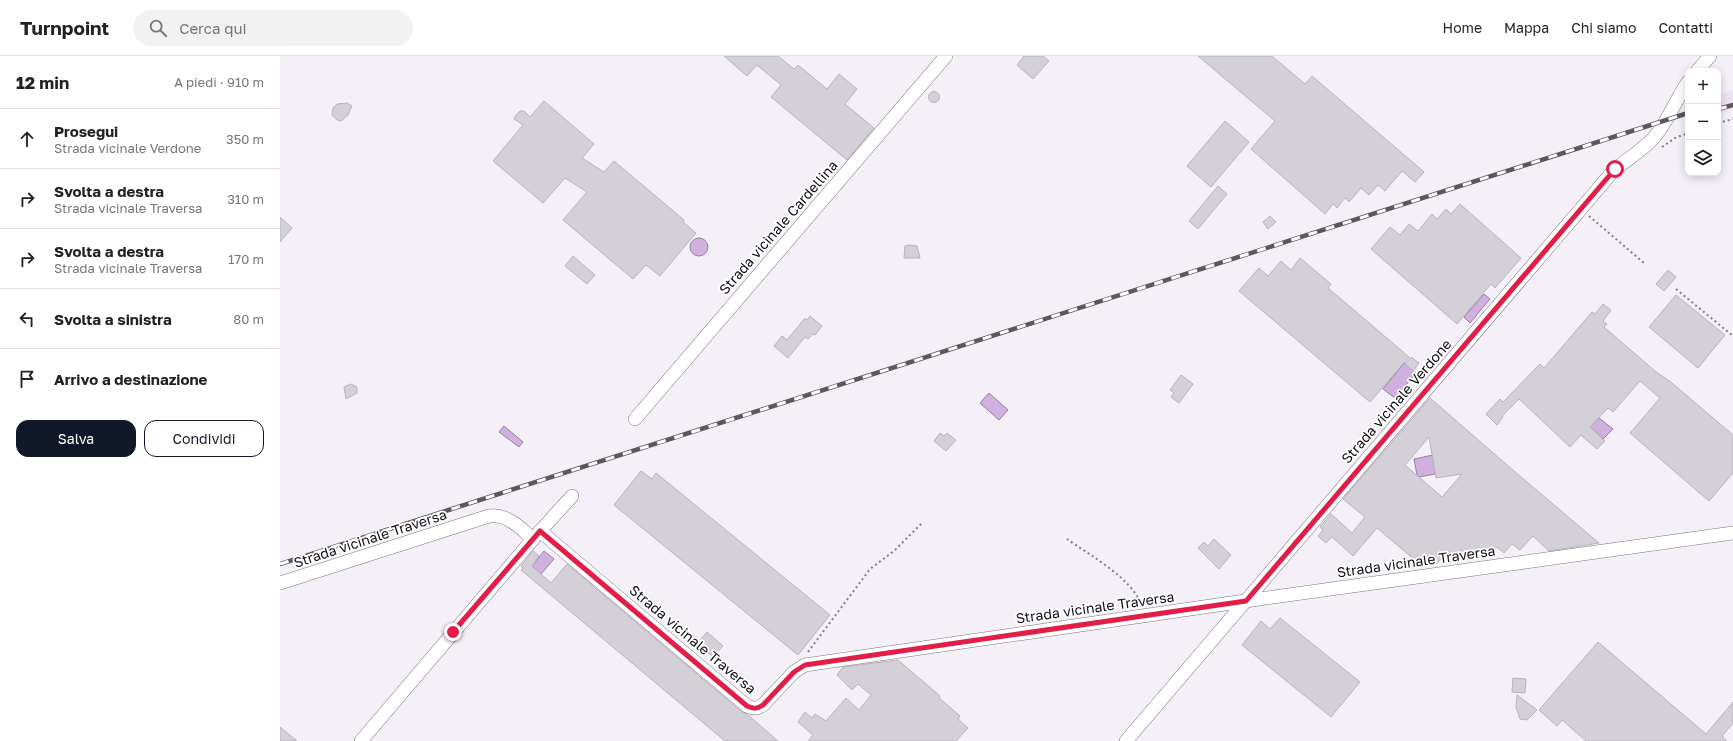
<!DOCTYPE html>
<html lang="it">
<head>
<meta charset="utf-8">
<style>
	body { margin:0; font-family:"Golos Text",sans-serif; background:#f2f2f2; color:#222 }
	.controls { position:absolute; right:12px; top:12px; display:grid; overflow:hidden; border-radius:8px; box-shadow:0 2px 10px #0003 }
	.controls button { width:36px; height:36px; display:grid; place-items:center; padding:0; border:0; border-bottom:1px solid #e0e0e0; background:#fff; color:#222; font:20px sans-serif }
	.stop { position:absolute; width:12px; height:12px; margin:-9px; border:3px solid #e11d48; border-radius:50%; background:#fff }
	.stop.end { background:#e11d48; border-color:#fff; box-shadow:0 1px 4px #0008 }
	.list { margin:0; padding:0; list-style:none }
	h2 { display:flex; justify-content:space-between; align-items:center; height:52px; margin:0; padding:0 16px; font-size:17px }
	h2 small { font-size:13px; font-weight:400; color:#767676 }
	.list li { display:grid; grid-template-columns:26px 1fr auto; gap:12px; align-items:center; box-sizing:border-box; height:60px; padding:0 16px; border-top:1px solid #e0e0e0 }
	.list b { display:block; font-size:15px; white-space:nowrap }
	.list p { margin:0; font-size:13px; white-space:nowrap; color:#767676 }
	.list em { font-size:13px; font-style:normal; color:#767676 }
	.actions { display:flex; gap:8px; padding:12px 16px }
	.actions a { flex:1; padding:9px 0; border:1px solid #111827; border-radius:12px; text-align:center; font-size:14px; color:#111827 }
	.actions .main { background:#111827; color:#fff }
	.icon { flex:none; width:22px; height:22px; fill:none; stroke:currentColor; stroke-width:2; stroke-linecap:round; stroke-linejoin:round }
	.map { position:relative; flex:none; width:1453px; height:685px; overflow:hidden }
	header { display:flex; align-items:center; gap:24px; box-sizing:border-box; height:56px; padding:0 20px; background:#fff; border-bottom:1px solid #e0e0e0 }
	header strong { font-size:19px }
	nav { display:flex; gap:22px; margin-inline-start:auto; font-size:14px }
	.search { width:280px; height:36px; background:#f2f2f2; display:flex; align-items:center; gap:10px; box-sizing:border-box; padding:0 14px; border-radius:22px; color:#767676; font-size:15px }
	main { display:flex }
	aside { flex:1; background:#fff }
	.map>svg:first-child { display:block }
</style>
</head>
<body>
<header>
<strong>Turnpoint</strong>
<div class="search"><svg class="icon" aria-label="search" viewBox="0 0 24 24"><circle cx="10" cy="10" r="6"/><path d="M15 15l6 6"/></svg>Cerca qui</div>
<nav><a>Home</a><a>Mappa</a><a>Chi siamo</a><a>Contatti</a></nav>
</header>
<main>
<aside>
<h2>12 min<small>A piedi · 910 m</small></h2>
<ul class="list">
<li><svg class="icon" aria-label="ahead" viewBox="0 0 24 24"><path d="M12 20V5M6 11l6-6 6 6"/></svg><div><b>Prosegui</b><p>Strada vicinale Verdone</p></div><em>350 m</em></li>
<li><svg class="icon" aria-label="right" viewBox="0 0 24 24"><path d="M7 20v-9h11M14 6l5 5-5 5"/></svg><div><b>Svolta a destra</b><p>Strada vicinale Traversa</p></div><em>310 m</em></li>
<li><svg class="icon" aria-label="right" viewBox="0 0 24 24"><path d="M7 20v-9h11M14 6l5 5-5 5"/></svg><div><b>Svolta a destra</b><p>Strada vicinale Traversa</p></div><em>170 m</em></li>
<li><svg class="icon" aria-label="left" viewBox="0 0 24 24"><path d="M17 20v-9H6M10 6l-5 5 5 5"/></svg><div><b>Svolta a sinistra</b></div><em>80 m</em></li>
<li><svg class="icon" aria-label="arrive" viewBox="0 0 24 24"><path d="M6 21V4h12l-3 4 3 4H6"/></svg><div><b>Arrivo a destinazione</b></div></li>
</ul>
<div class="actions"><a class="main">Salva</a><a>Condividi</a></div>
</aside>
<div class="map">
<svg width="1453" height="685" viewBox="0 0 1453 685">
	<rect width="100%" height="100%" fill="#f5eff8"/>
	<path fill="#ede3f2" d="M1453,34V53L1438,58V39Z"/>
	<g fill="#d0b0df" stroke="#967fa1">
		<circle cx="419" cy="191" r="9"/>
		<path d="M1204,238L1210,243L1190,267L1184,261Z"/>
		<path d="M1124,307L1136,317L1115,342L1103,333Z"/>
		<path d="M709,337L728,354L719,364L700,347Z"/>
		<path d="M1319,362L1333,373L1323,383L1310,371Z"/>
		<path d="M224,370L243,386L239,391L219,376Z"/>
		<path d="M1153,399L1155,418L1139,421L1137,419L1134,403Z"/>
		<path d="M264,495L274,503L261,518L252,510Z"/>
	</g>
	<g fill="#d5d0d8" stroke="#b8b3bb" fill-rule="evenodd">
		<path d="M444,0H498L514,13L518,9L547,33L559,18L577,33L565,48L594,72L567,104L491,41L501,29L477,9L467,20Z"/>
		<path d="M744,0H763L769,5L753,23L737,9Z"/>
		<path d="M918,0H992L1025,28L1032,20L1144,116L1135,126L1122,115L1105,135L1098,129L1089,139L1081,132L1069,146L1065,142L1057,152L1053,148L1045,158L971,93L995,65Z"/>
		<circle cx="654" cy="41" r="5.5"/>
		<path d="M264,45L314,88L302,102L324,116L334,105L404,164L403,166L416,177L380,220L366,209L353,223L283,164L307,136L285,122L263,147L213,105L243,69L234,63L236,59L240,55H244L250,61Z"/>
		<path d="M67,47L72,50L68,59L61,65L57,64L52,59L53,52L57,48Z"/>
		<path d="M945,65L969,86L931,131L907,110Z"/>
		<path d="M938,130L947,138L918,173L909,165Z"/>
		<path d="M1180,148L1241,202L1215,232L1211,228L1177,268L1091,193L1110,171L1120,179L1129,168L1138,175L1152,158L1157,163L1166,153L1171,158Z"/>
		<path d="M990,160L996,166L988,173L983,166Z"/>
		<path d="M0,161L12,172L0,186Z"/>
		<path d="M629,189L637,190L640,202H624L625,190Z"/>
		<path d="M293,200L315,219L307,228L285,210Z"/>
		<path d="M1020,202L1051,228L1048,232L1129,301L1090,346L959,235L979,212L988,220L1001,205L1011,214Z"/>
		<path d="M1388,214L1396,221L1384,235L1376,228Z"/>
		<path d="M1396,239L1445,279L1418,312L1369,271Z"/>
		<path d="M1323,248L1331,254L1323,265L1327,268L1324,271L1375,315L1392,327L1453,379V417L1429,445L1350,377L1380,342L1360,325L1333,356L1328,352L1310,371L1325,385L1317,393L1301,379L1290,391L1239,343L1222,360L1223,361L1217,369L1206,358L1220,343L1223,346L1260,308L1264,312L1312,256L1315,258Z"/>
		<path d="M530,260L542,270L535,279L533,278L528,283L525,281L508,302L494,290L502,280L507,284L525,262L527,264Z"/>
		<path d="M1131,301L1139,307L1133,315L1125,308Z"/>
		<path d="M901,319L913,328L899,347L891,341L894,337L890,334Z"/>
		<path d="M71,328L77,331V337L66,343L64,331Z"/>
		<path d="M1150,342L1234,415L1319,487L1269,495L1253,480L1240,494L1232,488L1224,497L1217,491L1208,500L1200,493L1191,502L1181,494L1173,504L1166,497L1157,507L1142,510L1097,472L1073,500L1052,481L1046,487L1038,480L1043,474L1040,471L1051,458L1072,477L1085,461L1063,443ZM1149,381L1156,422L1182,418L1162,441L1125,409Z"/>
		<path d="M660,377L664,380L667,377L676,384L666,395L654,385Z"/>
		<path d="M361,415L372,423L376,417L550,559L518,599L334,449Z"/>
		<path d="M934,483L951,499L939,513L918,492L924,486L928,490Z"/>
		<path d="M253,495L259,500L252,510L271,527L287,508L462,656L468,659L498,685H445L241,514L243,512L241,510Z"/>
		<path d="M1000,562L1080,626L1051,661L962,589L981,565L990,573Z"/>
		<path d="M427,576L443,590L433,601L417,588Z"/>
		<path d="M1318,586L1426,678L1453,646V667L1442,680L1447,685H1306L1282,664L1277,670L1259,654Z"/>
		<path d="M618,604L660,640L659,642L680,660L678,663L688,672L676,685H528L533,679L518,666L525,656L532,662L535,658L546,665L566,642L579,654L591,639L578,628L572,634L557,619L563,611Z"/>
		<path d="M1233,622L1246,623L1245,637L1232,636Z"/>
		<path d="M1237,639L1257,654L1247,664L1240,663L1236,651Z"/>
		<path d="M0,671L17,685H0Z"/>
	</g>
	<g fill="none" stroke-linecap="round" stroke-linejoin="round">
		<defs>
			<g id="minor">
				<path d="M1417,15L1430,0"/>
				<path d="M355,363L666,0"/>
				<path d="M260,475L467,650C474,653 477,653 483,649L514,616L525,609L965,545L1453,477"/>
				<path d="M0,527L209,460C228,458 239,471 253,483"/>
				<path d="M81,685L253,483L292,440"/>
				<path d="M846,685L1335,113C1348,103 1367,91 1376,79C1389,63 1396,43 1408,26"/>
			</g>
		</defs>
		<use href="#minor" stroke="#7b767e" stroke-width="14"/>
		<g stroke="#827e84" stroke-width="2" stroke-dasharray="2 3" stroke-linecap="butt">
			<path d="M1438,67L1453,63"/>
			<path d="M1382,91L1395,82L1408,77"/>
			<path d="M1309,160L1364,207"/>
			<path d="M1396,233L1453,280"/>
			<path d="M787,483C808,498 855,524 861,550"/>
			<path d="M528,596L590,513L614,495L642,467"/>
		</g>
		<use href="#minor" stroke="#fff" stroke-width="13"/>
		<defs>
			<g id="rail">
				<path d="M1438,53L1453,49"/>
				<path d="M0,508L1408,57"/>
			</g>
		</defs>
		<use href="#rail" stroke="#5b585d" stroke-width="4.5"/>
		<use href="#rail" stroke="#fff" stroke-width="3" stroke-dasharray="9" stroke-linecap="butt"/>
	</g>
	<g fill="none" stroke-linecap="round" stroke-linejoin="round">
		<path stroke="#e11d48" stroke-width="5" d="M173,576L260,475L467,650C474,653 477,653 483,649L514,616L525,609L966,545L1335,113"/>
	</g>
	<g text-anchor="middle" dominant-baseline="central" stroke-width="3.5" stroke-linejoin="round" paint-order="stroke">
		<g font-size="14" fill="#100e11" stroke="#fff">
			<text transform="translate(498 171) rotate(-49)">Strada vicinale Cardellina</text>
			<text transform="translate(1116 345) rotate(-49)">Strada vicinale Verdone</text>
			<text transform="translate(90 482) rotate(-18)">Strada vicinale Traversa</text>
			<text transform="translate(1136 505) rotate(-8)">Strada vicinale Traversa</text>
			<text transform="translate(815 551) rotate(-8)">Strada vicinale Traversa</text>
			<text transform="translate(413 583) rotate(40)">Strada vicinale Traversa</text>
		</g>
	</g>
</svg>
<div class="controls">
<button>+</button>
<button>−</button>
<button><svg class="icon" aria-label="layers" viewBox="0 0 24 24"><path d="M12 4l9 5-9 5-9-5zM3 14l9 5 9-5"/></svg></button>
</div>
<div class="stop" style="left:1335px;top:113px"></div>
<div class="stop end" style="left:173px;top:576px"></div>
</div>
</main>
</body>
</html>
